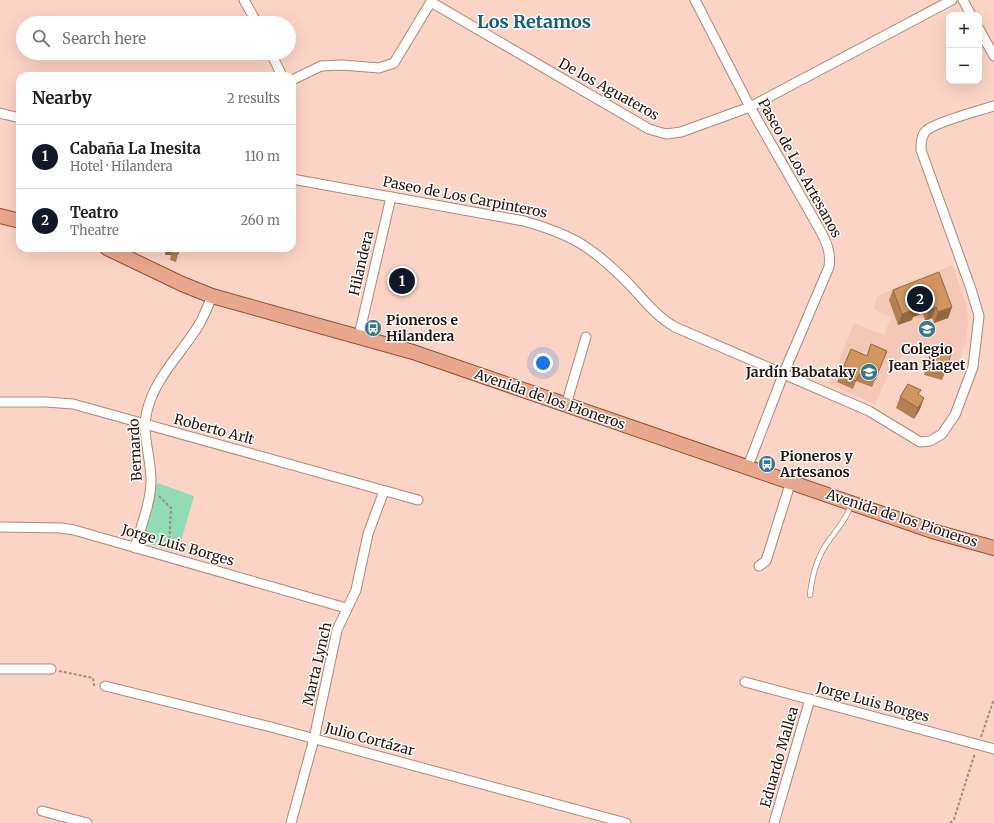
<!DOCTYPE html>
<html lang="en">
<head>
<meta charset="utf-8">
<style>
	body { margin:0; font-family:Merriweather,serif; background:#f2f2f2; color:#202124 }
	.controls { position:absolute; right:12px; top:12px; display:grid; overflow:hidden; border-radius:8px; box-shadow:0 4px 16px #0002 }
	.controls button { width:36px; height:36px; display:grid; place-items:center; padding:0; border:0; border-bottom:1px solid #e0e0e0; background:#fff; color:#202124; font:20px sans-serif }
	.you { position:absolute; left:543px; top:363px; width:14px; height:14px; margin:-10px; border:3px solid #fff; border-radius:50%; background:#1a73e8; box-shadow:0 0 0 6px #1a73e833 }
	.badge { display:grid; place-items:center; width:26px; height:26px; border-radius:50%; background:#111827; color:#fff; font-size:13px; font-weight:700 }
	.pin { position:absolute; translate:-50% -50%; border:2px solid #fff; box-shadow:0 1px 4px #0006 }
	.list { margin:0; padding:0; list-style:none }
	h2 { display:flex; justify-content:space-between; align-items:center; height:52px; margin:0; padding:0 16px; font-size:17px }
	h2 small { font-size:13px; font-weight:400; color:#757577 }
	.list li { display:grid; grid-template-columns:26px 1fr auto; gap:12px; align-items:center; box-sizing:border-box; height:64px; padding:0 16px; border-top:1px solid #e0e0e0 }
	.list b { display:block; font-size:15px; white-space:nowrap }
	.list p { margin:0; font-size:13px; white-space:nowrap; color:#757577 }
	.list em { font-size:13px; font-style:normal; color:#757577 }
	.icon { flex:none; width:22px; height:22px; fill:none; stroke:currentColor; stroke-width:2; stroke-linecap:round; stroke-linejoin:round }
	.map { position:relative; flex:none; width:994px; height:823px; overflow:hidden }
	.search { position:absolute; background:#fff; box-shadow:0 4px 16px #0002; left:16px; top:16px; width:280px; height:44px; display:flex; align-items:center; gap:10px; box-sizing:border-box; padding:0 14px; border-radius:22px; color:#757577; font-size:15px }
	.panel { position:absolute; background:#fff; box-shadow:0 4px 16px #0002; left:16px; top:72px; width:280px; height:180px; border-radius:12px }
	.map>svg:first-child { display:block }
</style>
</head>
<body>
<div class="map">
<svg width="994" height="823" viewBox="0 0 994 823">
	<rect width="100%" height="100%" fill="#fbd4c5"/>
	<path fill="#f5c7b7" d="M952,265L967,306L968,322L966,341L958,363L909,350L892,367L875,404L829,384L854,323L884,335L891,317L874,309L877,296Z"/>
	<path fill="#91dcb7" d="M158,483L194,496L178,552L144,542L150,489Z"/>
	<g fill="none" stroke-linecap="round" stroke-linejoin="round">
		<defs>
			<path id="service" d="M810,595C812,574 817,556 830,539C839,527 846,519 851,505"/>
			<g id="minor">
				<path d="M244,0L257,23"/>
				<path d="M695,0L750,107L820,230C827,243 831,253 829,267L783,375L748,466"/>
				<path d="M963,0L971,15"/>
				<path d="M431,2L649,129L666,134L681,132L750,107L952,0"/>
				<path d="M979,29L994,56"/>
				<path d="M271,53L282,76"/>
				<path d="M292,80L321,66L342,65L379,68L394,63L432,0"/>
				<path d="M0,113L20,118"/>
				<path d="M292,179L524,221C573,235 592,247 628,283C643,299 656,316 675,327L869,411L920,442L930,441L942,434L955,415L973,367L979,316L971,289L921,150C921,143 921,135 927,130C939,121 978,111 994,106"/>
				<path d="M359,335L391,197"/>
				<path d="M0,402H46L73,404L418,500"/>
				<path d="M566,405L586,337"/>
				<path d="M0,527L61,528L74,530L346,608"/>
				<path d="M135,548C141,526 151,502 151,480C151,456 141,434 147,411C155,379 177,358 195,331C203,320 207,308 212,296"/>
				<path d="M759,566L766,561L791,481"/>
				<path d="M0,669H51"/>
				<path d="M745,682L994,749"/>
				<path d="M105,686L271,727L626,823"/>
				<path d="M42,811L87,823"/>
				<path d="M291,823L314,739L337,630L356,590L368,534L384,491"/>
				<path d="M774,823L810,699"/>
			</g>
			<g id="primary">
				<path d="M0,216L20,221"/>
				<path d="M107,248L182,284L212,296L413,352L877,512L932,531L994,548"/>
			</g>
		</defs>
		<use href="#service" stroke="#b38675" stroke-width="6"/>
		<use href="#minor" stroke="#b38675" stroke-width="11"/>
		<use href="#primary" stroke="#9a4f30" stroke-width="16"/>
		<g stroke="#a98a7e" stroke-width="2" stroke-dasharray="3 2" stroke-linecap="butt">
			<path d="M159,496L171,508L169,549"/>
			<path d="M59,671L93,678L94,685L97,684"/>
			<path d="M981,737L994,699"/>
			<path d="M950,823L954,819L975,753"/>
		</g>
		<use href="#service" stroke="#fff" stroke-width="4.5"/>
		<use href="#minor" stroke="#fff" stroke-width="9"/>
		<use href="#primary" stroke="#e8a88e" stroke-width="14"/>
	</g>
	<g fill="#b48052">
		<path d="M161,248H180L176,262L170,260L171,255H165L166,250H161Z"/>
		<path d="M893,290L952,307L948,318L934,323L932,318L925,321L923,313L913,317L912,320L898,325L889,300Z"/>
		<path d="M932,348L946,370L942,380L924,375Z"/>
		<path d="M887,351L872,387L856,381L853,389L837,382L840,375L867,356Z"/>
		<path d="M919,395L920,409L914,419L896,408L900,397Z"/>
	</g>
	<g fill="#926842">
		<path d="M162,248H167L166,250H161Z"/>
		<path d="M167,248H173L171,255H165Z"/>
		<path d="M927,302L923,313L913,317L912,320L898,325L902,314L914,307Z"/>
		<path d="M936,307L932,318L925,321L929,310Z"/>
		<path d="M952,307L948,318L934,323L938,312Z"/>
		<path d="M924,398L920,409L914,419L918,408Z"/>
	</g>
	<g fill="#d1955f" stroke="#926842">
		<path d="M173,248H180L178,254L172,253Z"/>
		<path d="M939,272L952,307L938,312L936,307L929,310L927,302L914,307L916,309L902,314L893,290Z"/>
		<path d="M871,344L887,351L875,380L859,374L856,381L840,375L851,349L867,356Z"/>
		<path d="M932,348L951,354L946,370L928,364Z"/>
		<path d="M908,384L921,390L918,394L924,398L918,408L900,397Z"/>
	</g>
	<defs>
		<symbol id="bus-disc" viewBox="-11 -11 22 22"><circle r="9.5" fill="#38788c" stroke="#fefefe"/><path d="M-5-6H5V4H4V6H2V4H-2V6H-4V4H-5ZM-3.5-4V0h7V-4ZM-3.5 1.2v1.5H-2V1.2ZM2 1.2v1.5H3.5V1.2Z" fill="#fff"/></symbol>
		<symbol id="school-disc" viewBox="-11 -11 22 22"><circle r="9.5" fill="#38788c" stroke="#fefefe"/><path d="M0-5L7-2L0 1L-7-2ZM-4 1L0 2.5L4 1V4Q0 6-4 4Z" fill="#fff"/></symbol>
	</defs>
	<g fill-rule="evenodd">
		<use href="#bus-disc" x="363" y="318" width="20" height="20"/>
		<use href="#school-disc" x="917" y="319" width="20" height="20"/>
		<use href="#school-disc" x="859" y="362" width="20" height="20"/>
		<use href="#bus-disc" x="757" y="454" width="20" height="20"/>
	</g>
	<g text-anchor="middle" dominant-baseline="central" stroke-width="3" stroke-linejoin="round" paint-order="stroke">
		<g font-size="14" fill="#26150e" stroke="#fefefe">
			<text transform="translate(609 89) rotate(29)">De los Aguateros</text>
			<text transform="translate(800 168) rotate(61)">Paseo de Los Artesanos</text>
			<text transform="translate(465 197) rotate(11)">Paseo de Los Carpinteros</text>
			<text transform="translate(361 263) rotate(-77)">Hilandera</text>
			<text transform="translate(550 399) rotate(19)">Avenida de los Pioneros</text>
			<text transform="translate(214 429) rotate(15)">Roberto Arlt</text>
			<text transform="translate(135 450) rotate(-93)">Bernardo</text>
			<text transform="translate(902 518) rotate(18)">Avenida de los Pioneros</text>
			<text transform="translate(178 545) rotate(16)">Jorge Luis Borges</text>
			<text transform="translate(317 664) rotate(-77)">Marta Lynch</text>
			<text transform="translate(873 702) rotate(15)">Jorge Luis Borges</text>
			<text transform="translate(370 739) rotate(15)">Julio Cortázar</text>
			<text transform="translate(779 757) rotate(-74)">Eduardo Mallea</text>
		</g>
		<g font-size="14" font-weight="bold" fill="#26150e" stroke="#fefefe" text-anchor="start">
			<text x="386" y="320">Pioneros e<tspan x="386" dy="16">Hilandera</tspan></text>
			<text x="927" y="349" text-anchor="middle">Colegio<tspan x="927" dy="16">Jean Piaget</tspan></text>
			<text x="856" y="372" text-anchor="end">Jardín Babataky</text>
			<text x="780" y="456">Pioneros y<tspan x="780" dy="16">Artesanos</tspan></text>
		</g>
		<g font-size="18" font-weight="bold" fill="#0e6177" stroke="#fefefe">
			<text x="534" y="21">Los Retamos</text>
		</g>
	</g>
</svg>
<div class="controls">
<button>+</button>
<button>−</button>
</div>
<div class="you"></div>
<div class="pin badge" style="left:402px;top:281px">1</div>
<div class="pin badge" style="left:920px;top:299px">2</div>
<div class="search"><svg class="icon" aria-label="search" viewBox="0 0 24 24"><circle cx="10" cy="10" r="6"/><path d="M15 15l6 6"/></svg>Search here</div>
<section class="panel">
<h2>Nearby<small>2 results</small></h2>
<ul class="list">
<li><span class="badge">1</span><div><b>Cabaña La Inesita</b><p>Hotel · Hilandera</p></div><em>110 m</em></li>
<li><span class="badge">2</span><div><b>Teatro</b><p>Theatre</p></div><em>260 m</em></li>
</ul>
</section>
</div>
</body>
</html>
